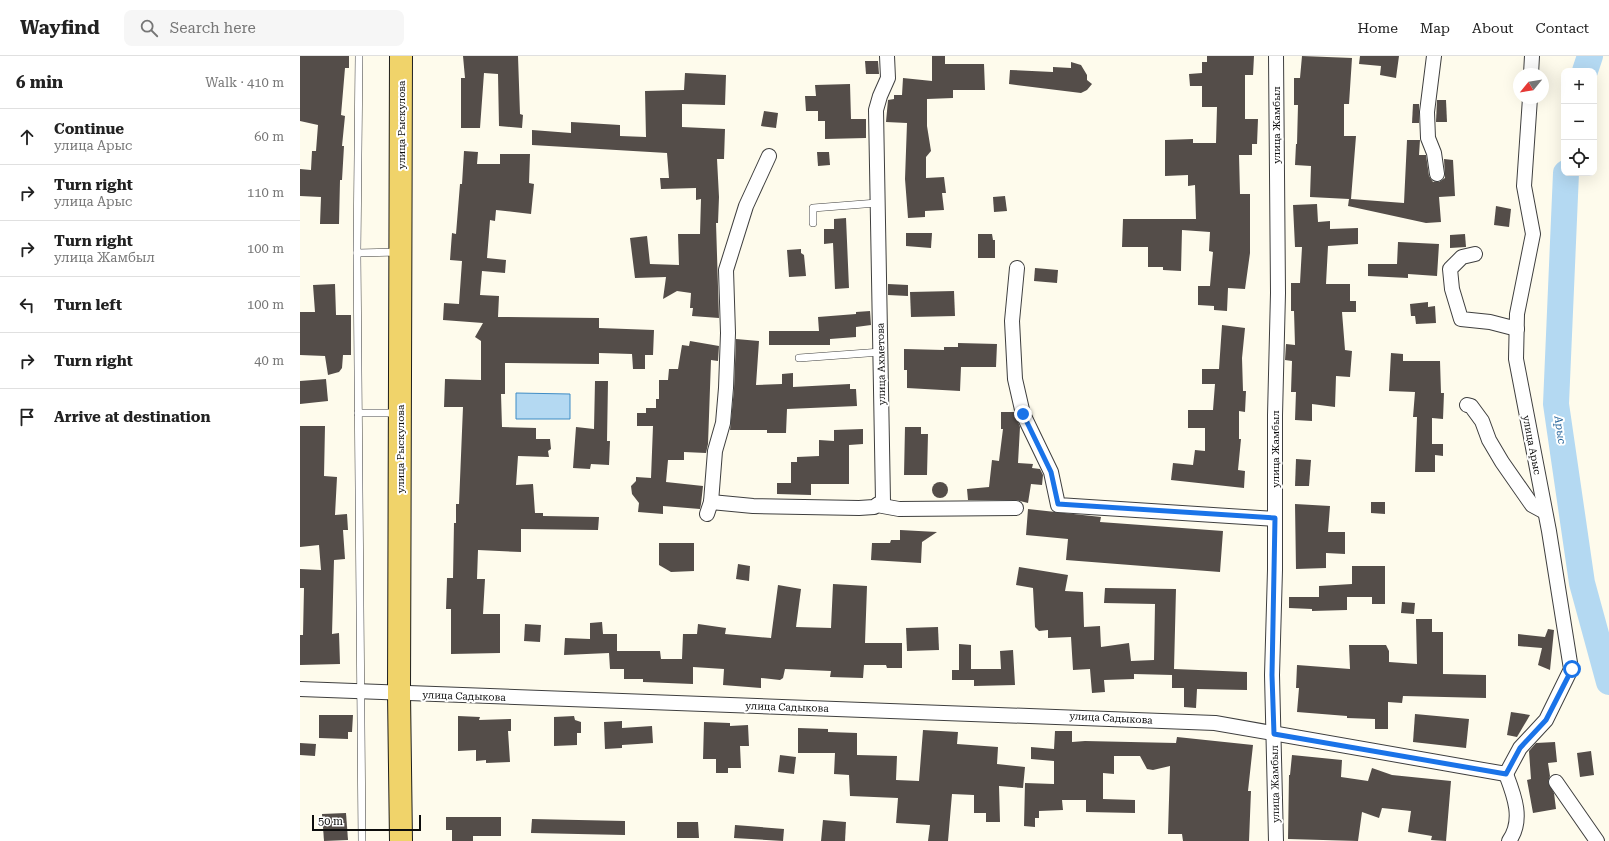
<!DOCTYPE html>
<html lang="en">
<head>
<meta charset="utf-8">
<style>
	body { margin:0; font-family:"Roboto Serif",serif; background:#f6f6f6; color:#222 }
	.controls { position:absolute; right:12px; top:12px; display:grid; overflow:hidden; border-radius:8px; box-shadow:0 4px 16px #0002 }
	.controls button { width:36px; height:36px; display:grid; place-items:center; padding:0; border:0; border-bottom:1px solid #e0e0e0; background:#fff; color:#222; font:20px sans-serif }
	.compass { position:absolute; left:1213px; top:12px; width:36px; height:36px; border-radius:50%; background:#fff; box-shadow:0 4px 16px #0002; rotate:240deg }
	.scale { position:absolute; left:12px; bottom:10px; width:109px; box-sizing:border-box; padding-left:4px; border:2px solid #0c0c0c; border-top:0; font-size:11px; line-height:14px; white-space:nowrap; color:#0c0c0c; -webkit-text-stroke:3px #fff; paint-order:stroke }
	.stop { position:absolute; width:12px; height:12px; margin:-9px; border:3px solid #1a73e8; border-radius:50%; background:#fff }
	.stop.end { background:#1a73e8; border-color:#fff; box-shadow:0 1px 4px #0008 }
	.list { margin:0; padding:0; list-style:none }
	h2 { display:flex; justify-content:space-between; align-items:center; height:52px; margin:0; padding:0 16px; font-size:17px }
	h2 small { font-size:13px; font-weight:400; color:#767676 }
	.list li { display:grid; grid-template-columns:26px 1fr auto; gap:12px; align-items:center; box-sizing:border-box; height:56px; padding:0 16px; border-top:1px solid #e0e0e0 }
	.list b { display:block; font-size:15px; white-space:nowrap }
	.list p { margin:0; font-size:13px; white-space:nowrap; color:#767676 }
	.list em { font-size:13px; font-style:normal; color:#767676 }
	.icon { flex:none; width:22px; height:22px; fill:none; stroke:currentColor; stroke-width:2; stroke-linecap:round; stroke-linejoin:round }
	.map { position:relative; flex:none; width:1309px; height:785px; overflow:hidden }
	header { display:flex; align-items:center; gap:24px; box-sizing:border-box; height:56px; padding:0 20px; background:#fff; border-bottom:1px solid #e0e0e0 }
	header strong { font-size:19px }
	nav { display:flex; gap:22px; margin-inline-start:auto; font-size:14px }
	.search { width:280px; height:36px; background:#f6f6f6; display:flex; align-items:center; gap:10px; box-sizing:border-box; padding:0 14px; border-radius:8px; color:#767676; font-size:15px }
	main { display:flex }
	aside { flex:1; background:#fff }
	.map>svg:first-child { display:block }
</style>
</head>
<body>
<header>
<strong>Wayfind</strong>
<div class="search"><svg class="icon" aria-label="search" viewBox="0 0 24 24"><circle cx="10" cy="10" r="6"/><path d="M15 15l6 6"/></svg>Search here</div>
<nav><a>Home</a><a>Map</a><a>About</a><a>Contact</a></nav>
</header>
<main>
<aside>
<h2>6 min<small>Walk · 410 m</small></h2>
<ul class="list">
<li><svg class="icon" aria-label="ahead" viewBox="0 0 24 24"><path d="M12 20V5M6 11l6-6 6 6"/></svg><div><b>Continue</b><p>улица Арыс</p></div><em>60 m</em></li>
<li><svg class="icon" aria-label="right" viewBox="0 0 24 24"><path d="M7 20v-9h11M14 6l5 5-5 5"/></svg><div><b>Turn right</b><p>улица Арыс</p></div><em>110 m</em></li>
<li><svg class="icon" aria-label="right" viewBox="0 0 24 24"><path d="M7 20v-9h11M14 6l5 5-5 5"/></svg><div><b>Turn right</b><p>улица Жамбыл</p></div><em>100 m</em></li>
<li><svg class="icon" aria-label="left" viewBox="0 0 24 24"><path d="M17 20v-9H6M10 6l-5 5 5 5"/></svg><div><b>Turn left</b></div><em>100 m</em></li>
<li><svg class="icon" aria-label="right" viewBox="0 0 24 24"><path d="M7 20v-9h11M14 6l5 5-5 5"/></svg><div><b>Turn right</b></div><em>40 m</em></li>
<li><svg class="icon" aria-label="arrive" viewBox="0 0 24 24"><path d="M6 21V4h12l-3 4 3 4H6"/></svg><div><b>Arrive at destination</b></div></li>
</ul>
</aside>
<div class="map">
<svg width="1309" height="785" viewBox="0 0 1309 785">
	<rect width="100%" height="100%" fill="#fefbec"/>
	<path fill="#b4d9f2" stroke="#3f8cc5" d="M216,337L270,338V363H216Z"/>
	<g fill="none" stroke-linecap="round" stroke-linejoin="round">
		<g stroke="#b4d9f2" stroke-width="26">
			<path d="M1285,15L1290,0"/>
			<path d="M1266,117L1256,348L1282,527L1309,626"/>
		</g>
	</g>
	<g fill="#544d49">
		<path d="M0,0H49V12H45L41,59L45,60L42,90H44L42,124H40L39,168H20L21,141L0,140V113L11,114L12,95H16L18,69L0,65Z"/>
		<path d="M163,0H218L220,58L223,59L222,72L199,70L198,18L184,17L180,72H161V22H165Z"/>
		<path d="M632,0H645V8H684L685,34H653V42L627,43V70L631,95L626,101V122L644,121L646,137H642L644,154L625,155V161L608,162L605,123L607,67L586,66L588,44L594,43V39H602L603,22L632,25Z"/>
		<path d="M907,0H954L953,19H945V63H958L957,88H952V99H939L940,138H950V197L945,233L928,232L927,255L914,254V250L898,249V230H910L913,196L909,195L910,176L882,174L881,215L863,214V211H848V191H822L823,163H896L895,129L888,130V119L865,120V84L893,83V87H916L917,51H902V30H890L889,18L902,17V6H907Z"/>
		<path d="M1002,0L1052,2L1049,48H1044V80H1056L1051,143L1104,147L1107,84H1120L1119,99H1126L1129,120L1133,126H1139L1145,122L1144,103L1153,104L1155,140L1139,141L1141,166L1126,167L1048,150L1049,143L1010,141L1011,110L995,109L996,88H997L998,49H994V22H1000Z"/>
		<path d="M1060,0H1099L1096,22L1080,19L1081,10L1059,8Z"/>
		<path d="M565,5H578L579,18H566Z"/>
		<path d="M771,6L781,9L787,19V24L792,28L787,34L781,37L709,28L710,14L753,16V11L771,12Z"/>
		<path d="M385,17L426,19L425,49L382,48V71L425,73L424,103H417L419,141L418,167H416L419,262L392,260L393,252H390L391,237L377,235L363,243L366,221L335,222L330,182L347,180L350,208L379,209L378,178H400L401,143L396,144V132L361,133L360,122H369L367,97L232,89V74L271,77V66L320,69V80L346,81L345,35L384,34Z"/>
		<path d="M550,28L551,63H566V82L525,83V65H518V55H506L505,40H516L515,29Z"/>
		<path d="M1137,44H1146L1147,66H1136Z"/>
		<path d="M1113,48H1119V67H1112Z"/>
		<path d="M464,55L478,57L476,72L461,70Z"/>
		<path d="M164,95L178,96L177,108H200V98H230L229,127L234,128L231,158L196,154L195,165L190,164L187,202L206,204L205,217L182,215L180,239L199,240L198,261L299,262V272L354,274L353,299H345V313H333L332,298L299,297V308L205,307V338H201L202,371L236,372V383H250L251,393L248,395L249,401L218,400L216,429L233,428L235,457H243V460L299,461L298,474L221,473V496L178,494L177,523H185L183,558H200V597L151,598V553H146L147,522H153L154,467H156V448H159L163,351H144L145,323L181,324V285L175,281L183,267L143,264L144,247L159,248L162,205L150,204L152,177L156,178L160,128H162Z"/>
		<path d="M517,96H529L530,109L518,110Z"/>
		<path d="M705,140L707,155L694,156L693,141Z"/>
		<path d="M1017,148L1018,166L1030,165V173L1058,172V188L1028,190L1026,228H1050V245H1056V256H1042L1045,294L1052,295L1050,321L1036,320L1035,351L1012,348V365L995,364L996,336H991L992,305L985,304L986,288L995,289L994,255H991V227H1000L1002,191H995L993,149Z"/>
		<path d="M1196,150L1211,153L1209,171L1194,169Z"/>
		<path d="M546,162L549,232L535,233L533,187L524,188V173H534V163Z"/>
		<path d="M606,177H632L631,192L606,190Z"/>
		<path d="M678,178H692L693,184H695V202H678Z"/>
		<path d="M1165,178L1166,191L1150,192V179Z"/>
		<path d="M1098,186L1139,188L1137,220L1108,218V222L1068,220V208H1097Z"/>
		<path d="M501,193V197L504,199L506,220L489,221L487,194Z"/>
		<path d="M735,212L758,214L757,227L734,225Z"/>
		<path d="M35,228L36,259H51V299H43L42,312L39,316L28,319L25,300L0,299V256H15L13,229Z"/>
		<path d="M588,228L608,229V240L588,239Z"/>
		<path d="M654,235L655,260L611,261L610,236Z"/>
		<path d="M1128,246V251L1135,250L1136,267L1116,268L1115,260H1111L1110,248Z"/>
		<path d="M570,255L571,269L556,271V281L530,283V289H469V275H519L518,261L556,258V256Z"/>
		<path d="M922,269L945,272L942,302L943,335H946L945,356L939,355V383H941L938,414L945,415L944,432L871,424L873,407L893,409L895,394L905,395V372H888V354H913L915,328H902V313H919Z"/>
		<path d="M436,283L459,285L456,329L482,328V318L493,317V331L550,328V333H556L557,350L487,353L486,377H467V374H430L434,333Z"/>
		<path d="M390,285L419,290L418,305L411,304L408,388L406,397L384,396V404H368L366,426L403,430L401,448L400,453L363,450V458L338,456L339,447L332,438L331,430L336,425V421L351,422L353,370H337V357H346V352H356V343H359V324H368L369,313H378L382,289L389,290Z"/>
		<path d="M658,287L697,288L696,311H661L660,335L607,332V314H604V293L644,294V291H658Z"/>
		<path d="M1091,297L1103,298V305H1140L1141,337H1144L1143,363L1132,362V388H1143V400L1135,399V416H1115L1117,361H1113L1115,336L1089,335Z"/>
		<path d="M26,323L28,345L0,348V325Z"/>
		<path d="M295,325H308L307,385H310L309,409L291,408L290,413L273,412L276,371L294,373Z"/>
		<path d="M701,356H714L720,371L718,407L733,408L732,412L740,413L743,419L742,429L731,428L728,447L716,444H668L667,433L689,431L692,404L699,405L703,373H701Z"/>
		<path d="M0,370H25L24,420L37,421L35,459L47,458L48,474H43L45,503L34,504L32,578L39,577L40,608L0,609V579H3L4,532H0V513L21,514L19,489L0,491Z"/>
		<path d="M605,371H621V378H628L627,419H604Z"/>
		<path d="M563,373V388L549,389V428H511V439L477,438V427H491V406H497V401L519,400V384L534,385V374Z"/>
		<path d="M996,403L1011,404L1009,430H995Z"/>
		<circle cx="640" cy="434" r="8"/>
		<path d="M1071,446H1085V458L1071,457Z"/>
		<path d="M995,448L1030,450L1028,476H1045V498L1026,497V512L996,513Z"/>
		<path d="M728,453L801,461L800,466L923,475L920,516L766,504L768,483L726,479Z"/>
		<path d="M600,474L637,476L622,486L621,507L571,504L572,487H590L591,484H600Z"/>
		<path d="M359,487H394V515L371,516L359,509Z"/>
		<path d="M438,508L450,510L449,525L436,523Z"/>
		<path d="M1052,510H1085V548H1072V541H1047V554L1012,555V553L989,552V541H1019V530L1052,528Z"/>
		<path d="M719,511L768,519L765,535L783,536L784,571L800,570L801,591L829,587L831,605L854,604L855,548L804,547L805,532L876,533L874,613L947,616V634L897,633L896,652L884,651V632H872V619L834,618V623L804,624L805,636L792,637L790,613L773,614L771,581L748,582V574L739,575L735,571L733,532L716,529Z"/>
		<path d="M533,528L567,530L565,587H602V612H587L586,609H564L563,622L530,621L531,615L485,613L483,622L480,624L461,622V632L423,629L424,613L393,611V628L343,626V623H324V613H310L309,597L264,599L265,582L290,583V567L302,566L303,578H317V595H360L361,603H382L383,578H397L398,568L426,572L425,578L471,582L478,529L501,533L496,571L531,572Z"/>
		<path d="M1102,546L1115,547L1114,558L1101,557Z"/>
		<path d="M1116,563H1132V576H1143V618L1186,619V642L1103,640L1102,647L1088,646V673H1075V663L1047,662V660L997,656L999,632H996L997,609L1050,613L1049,589H1086L1089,595V606L1117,608Z"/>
		<path d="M225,568L241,569L240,586L224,585Z"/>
		<path d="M638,571L639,594L607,595L606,572Z"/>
		<path d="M1248,573L1254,574L1250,614L1238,609L1242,592L1218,590V578L1245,581Z"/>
		<path d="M659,588L671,589V613H701L700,595L713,594L715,629L674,630V624H652V614H659Z"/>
		<path d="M1211,656L1230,659L1217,681L1207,679Z"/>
		<path d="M1115,658L1169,663L1166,692L1113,686Z"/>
		<path d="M19,659H53L52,676H48V683L19,682Z"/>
		<path d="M158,660L180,661L179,664L211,663V675H208L210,706L186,707V704L176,705V694L158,695Z"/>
		<path d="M274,660L275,664L281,666V677H277V689L254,690V661Z"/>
		<path d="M322,665V672L352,670L353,687L322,689V692L305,693L304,666Z"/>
		<path d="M404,666L430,667V670L448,669L449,690H440L441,712H428V717H416V703H403Z"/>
		<path d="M498,672L528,673V676L557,677V699L597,700L596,724L619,725L623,674L658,676L657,688L698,691L697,708L725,711L723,732L699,730L700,766H686V757H674V739L652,738L648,785H628L630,769L596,767L598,742L550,740L549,719L534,718L535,697H498Z"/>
		<path d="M755,675H772V686L785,685L876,687L877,681L953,689L948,735H951L949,785H883L882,778H868L870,710L853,714L847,713L840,700H814V718L803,717V743L835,744V757L786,756V744H762L763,754L739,755V762H735V771L724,770L725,727L754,728V705L731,703V691L754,693Z"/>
		<path d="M1255,686L1257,706L1248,707L1250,720L1248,726L1254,737L1256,753L1233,757L1227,724L1231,723L1229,695L1236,687Z"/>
		<path d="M0,687L16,688L15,700L0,699Z"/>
		<path d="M1291,695L1294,719L1280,721L1277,697Z"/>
		<path d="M480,699L496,701L494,718L478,716Z"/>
		<path d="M992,699L1042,704L1041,721L1068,725L1072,712L1092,719L1151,725L1146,785L1131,784L1132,780L1108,776L1111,755L1082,752L1079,762L1062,756L1058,785L988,783L989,719H990Z"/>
		<path d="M46,757L48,784L24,785L22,758Z"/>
		<path d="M146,761H201V780H173V785H152V774H146Z"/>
		<path d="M232,763L325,765V779L231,777Z"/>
		<path d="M523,764L546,766L545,785H521Z"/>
		<path d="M377,766H398L399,782H377Z"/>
		<path d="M435,769L484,773L483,785L434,782Z"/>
	</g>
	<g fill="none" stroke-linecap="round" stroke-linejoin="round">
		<defs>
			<g id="service">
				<path d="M59,0L57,197L62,785"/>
				<path d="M513,167V152L577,147"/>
				<path d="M57,197L99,196"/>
				<path d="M499,302L581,296"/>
				<path d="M58,357H98"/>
			</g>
			<g id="minor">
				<path d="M1134,0L1127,56L1128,82L1134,97L1137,118"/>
				<path d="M1231,18L1232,0"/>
				<path d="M1175,198L1162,201L1150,213L1152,233L1161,263L1190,266L1217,273"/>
				<path d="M717,212L712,265L715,323L723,358L751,416L758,449L975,463"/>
				<path d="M1167,349L1171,350L1182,365L1189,384L1202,406L1232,449L1245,456"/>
				<path d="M411,446L453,450L559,452L574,451L583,445L576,54L580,40L588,22L587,0"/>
				<path d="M577,449L599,453L716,452"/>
				<path d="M407,458L411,446L415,395L423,367L426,332L428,277L426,214L446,150L469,100"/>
				<path d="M0,633L915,667L1206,718L1220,692L1246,664L1271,613L1249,475L1216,303L1217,258L1233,178L1224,130L1230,42"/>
				<path d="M1206,718C1214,739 1224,764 1209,785"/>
				<path d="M1256,726L1297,785"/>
				<path d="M976,785L972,619L975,514V359L978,237L976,0"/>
			</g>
			<path id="primary" d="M101,0L99,638L101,785"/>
		</defs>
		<use href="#service" stroke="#3f3f3f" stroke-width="8"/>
		<use href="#minor" stroke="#3f3f3f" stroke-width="16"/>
		<use href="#primary" stroke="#1d1d1d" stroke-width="24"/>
		<use href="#service" stroke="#fff" stroke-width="7"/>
		<use href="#minor" stroke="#fff" stroke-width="14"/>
		<use href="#primary" stroke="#f0d36a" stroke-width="22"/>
	</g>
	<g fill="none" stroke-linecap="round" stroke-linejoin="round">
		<path stroke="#1a73e8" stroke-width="5" d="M723,358L751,416L758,448L975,462L972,619L974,678L1206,718L1220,692L1246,664L1272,613"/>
	</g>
	<g text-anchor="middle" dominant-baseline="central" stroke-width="4" stroke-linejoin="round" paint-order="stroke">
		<g font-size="10" fill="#0c0c0c" stroke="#fff">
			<text transform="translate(101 69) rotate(-90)">улица Рыскулова</text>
			<text transform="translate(976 69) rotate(-90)">улица Жамбыл</text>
			<text transform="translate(581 308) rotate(-91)">улица Ахметова</text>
			<text transform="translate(1232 389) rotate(79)">улица Арыс</text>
			<text transform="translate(100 393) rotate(-90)">улица Рыскулова</text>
			<text transform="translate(975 393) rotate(-90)">улица Жамбыл</text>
			<text transform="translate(164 640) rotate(2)">улица Садыкова</text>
			<text transform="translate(487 651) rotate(2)">улица Садыкова</text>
			<text transform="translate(811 662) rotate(3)">улица Садыкова</text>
			<text transform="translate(975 728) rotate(-91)">улица Жамбыл</text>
		</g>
		<g font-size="11" font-style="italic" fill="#1d5e96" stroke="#fff">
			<text transform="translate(1260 374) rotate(82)">Арыс</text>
		</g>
	</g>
</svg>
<div class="controls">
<button>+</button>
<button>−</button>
<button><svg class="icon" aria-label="locate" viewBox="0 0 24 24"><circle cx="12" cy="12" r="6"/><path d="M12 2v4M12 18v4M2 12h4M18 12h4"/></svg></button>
</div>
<svg class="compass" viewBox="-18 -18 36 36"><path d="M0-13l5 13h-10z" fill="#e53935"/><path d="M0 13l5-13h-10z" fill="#767676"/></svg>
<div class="scale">50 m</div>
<div class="stop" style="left:1272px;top:613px"></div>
<div class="stop end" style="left:723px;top:358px"></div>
</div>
</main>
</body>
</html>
